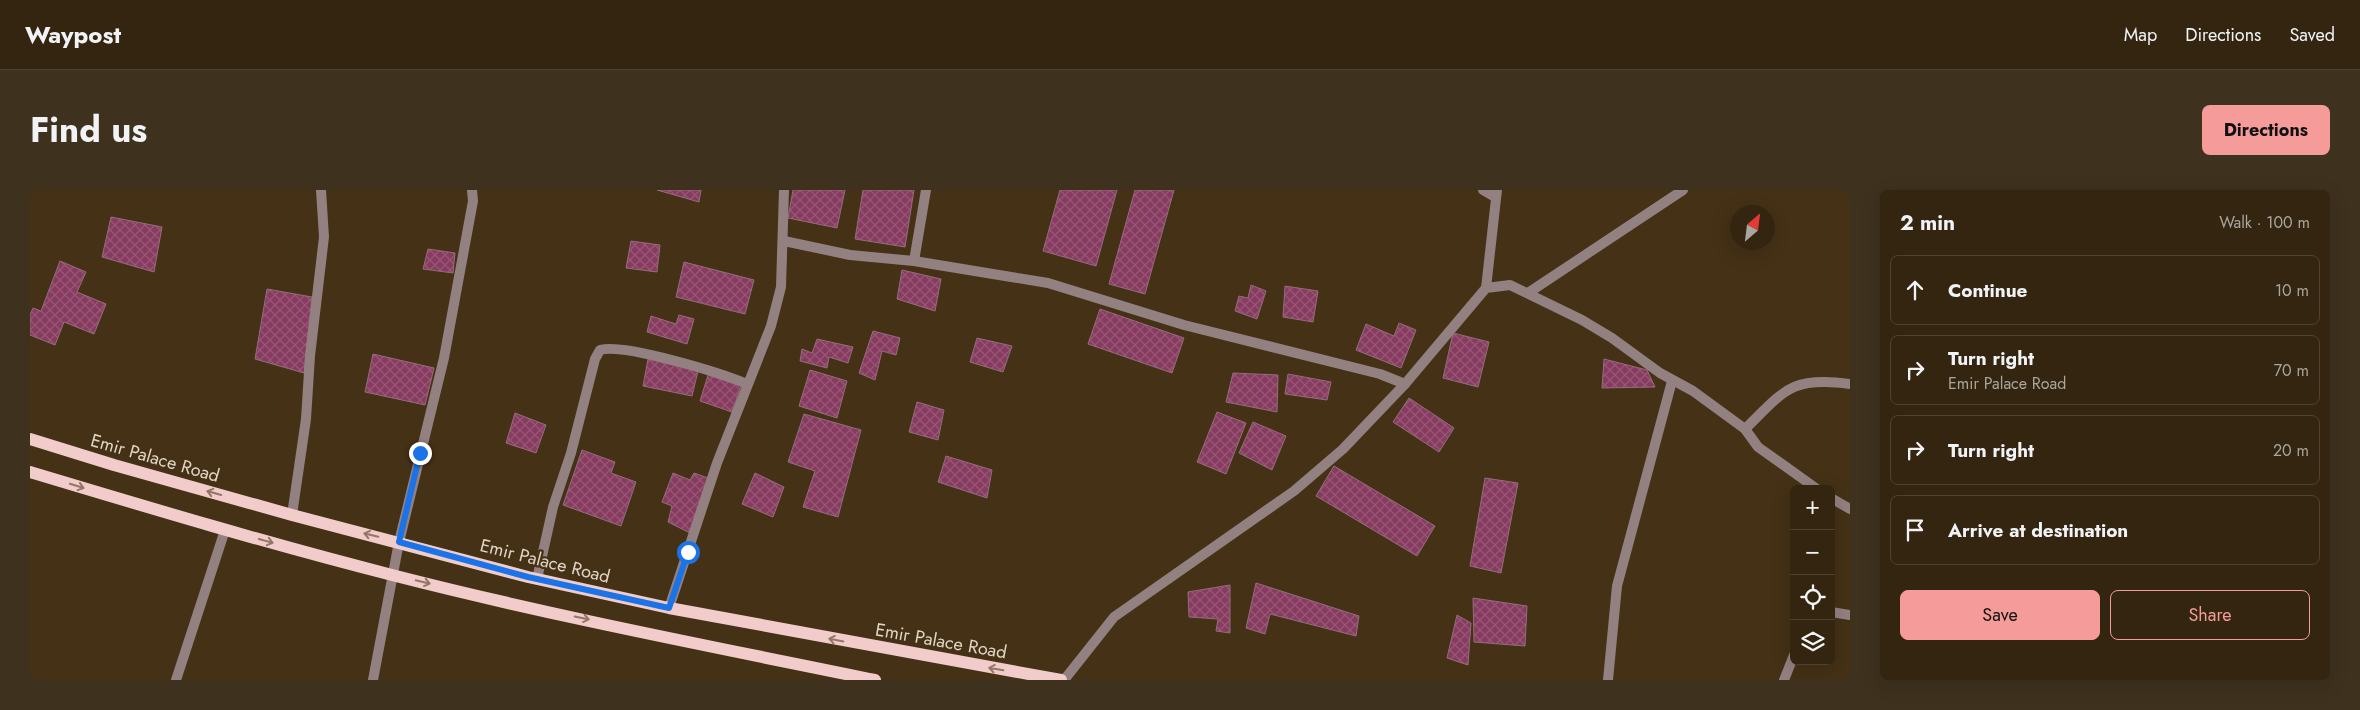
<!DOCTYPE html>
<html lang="en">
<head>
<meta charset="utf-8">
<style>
	body { margin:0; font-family:Jost,sans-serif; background:#3e311e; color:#f1f3f6 }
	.controls { position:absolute; right:15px; bottom:15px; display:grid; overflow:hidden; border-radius:8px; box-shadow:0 5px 20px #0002 }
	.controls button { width:45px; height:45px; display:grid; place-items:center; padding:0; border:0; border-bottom:1px solid #4e4230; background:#332510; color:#f1f3f6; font:25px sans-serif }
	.compass { position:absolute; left:1700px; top:15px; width:45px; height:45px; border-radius:50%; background:#332510; box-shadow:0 5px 20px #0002; rotate:28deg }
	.stop { position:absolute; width:15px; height:15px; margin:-11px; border:4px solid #1a73e8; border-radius:50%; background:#fff }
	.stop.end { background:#1a73e8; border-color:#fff; box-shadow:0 1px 5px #0008 }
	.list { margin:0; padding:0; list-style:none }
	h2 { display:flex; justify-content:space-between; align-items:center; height:65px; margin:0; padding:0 20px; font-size:21px }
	h2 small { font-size:16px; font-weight:400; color:#a9a59f }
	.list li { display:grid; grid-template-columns:32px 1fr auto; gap:15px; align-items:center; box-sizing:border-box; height:70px; margin:0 10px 10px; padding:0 10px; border:1px solid #4e4230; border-radius:8px }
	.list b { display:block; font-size:19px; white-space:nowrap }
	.list p { margin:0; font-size:16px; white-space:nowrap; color:#a9a59f }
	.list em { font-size:16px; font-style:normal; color:#a9a59f }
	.actions { display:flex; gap:10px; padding:15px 20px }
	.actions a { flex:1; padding:11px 0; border:1px solid #f59b99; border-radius:8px; text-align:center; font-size:18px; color:#f59b99 }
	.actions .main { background:#f59b99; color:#111 }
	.icon { flex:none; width:28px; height:28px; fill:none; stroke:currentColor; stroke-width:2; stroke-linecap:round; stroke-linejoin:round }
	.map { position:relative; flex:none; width:1820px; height:490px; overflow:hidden; border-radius:8px }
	header { display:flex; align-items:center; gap:30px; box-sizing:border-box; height:70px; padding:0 25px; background:#332510; border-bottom:1px solid #4e4230 }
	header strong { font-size:24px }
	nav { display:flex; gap:28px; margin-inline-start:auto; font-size:18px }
	.intro { display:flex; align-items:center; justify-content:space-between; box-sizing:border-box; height:120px; padding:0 30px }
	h1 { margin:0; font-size:35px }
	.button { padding:12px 22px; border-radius:8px; background:#f59b99; color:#111; font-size:18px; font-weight:700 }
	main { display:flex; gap:30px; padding:0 30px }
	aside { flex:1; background:#332510; border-radius:8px; box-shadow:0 5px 20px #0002 }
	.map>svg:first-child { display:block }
</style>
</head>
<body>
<header>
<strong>Waypost</strong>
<nav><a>Map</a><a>Directions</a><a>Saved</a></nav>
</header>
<div class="intro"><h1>Find us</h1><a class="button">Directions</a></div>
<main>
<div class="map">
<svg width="1820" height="490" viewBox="0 0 1820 490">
	<defs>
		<pattern id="building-cross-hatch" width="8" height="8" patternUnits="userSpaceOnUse" patternTransform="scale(1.25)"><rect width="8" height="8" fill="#883b60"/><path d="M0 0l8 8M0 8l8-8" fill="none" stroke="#985675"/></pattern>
	</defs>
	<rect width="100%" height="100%" fill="#443116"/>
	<g fill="url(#building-cross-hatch)" stroke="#926e7c">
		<path d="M627,0H671L669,12Z"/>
		<path d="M763,0H815L807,38L758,28Z"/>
		<path d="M833,0H884L875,57L825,49Z"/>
		<path d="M1030,0H1087L1066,76L1013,61Z"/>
		<path d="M1105,0H1144L1115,104L1079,94Z"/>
		<path d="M81,27L132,37L124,82L72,67Z"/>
		<path d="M601,51L630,55L627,82L596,78Z"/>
		<path d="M398,59L425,63L423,83L393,79Z"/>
		<path d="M30,71L56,82L47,102L76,114L64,144L34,132L25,155L0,145V125L3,118L11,121Z"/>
		<path d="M654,72L724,90L715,124L646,107Z"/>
		<path d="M872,80L911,89L905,121L867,109Z"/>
		<path d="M1221,95L1236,101L1227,129L1205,121L1209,106L1218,108Z"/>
		<path d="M1255,96L1288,101L1283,132L1253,127Z"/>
		<path d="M237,99L282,107L274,183L225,169Z"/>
		<path d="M1070,119L1154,148L1142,183L1058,154Z"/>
		<path d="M649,125L664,129L657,154L617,142L621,126L646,134Z"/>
		<path d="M1369,133L1386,140L1371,178L1326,160L1336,134L1364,146Z"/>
		<path d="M843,141L870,148L866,165L852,161L845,190L829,183Z"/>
		<path d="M1423,143L1459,152L1448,197L1413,188Z"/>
		<path d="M947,148L982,156L973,182L940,172Z"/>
		<path d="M787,149L823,157L818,173L799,167L797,178L770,171L772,159L782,163Z"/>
		<path d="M343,164L404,178L395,215L335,202Z"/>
		<path d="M618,169L668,181L662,206L613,196Z"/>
		<path d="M1574,169L1617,180L1625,197L1572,198Z"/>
		<path d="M780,180L817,191L807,228L769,216Z"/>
		<path d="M1203,183L1248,185L1247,222L1196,212Z"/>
		<path d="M1258,184L1301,192L1297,210L1255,204Z"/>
		<path d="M678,185L711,196L702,222L670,211Z"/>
		<path d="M1379,208L1424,238L1409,262L1363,232Z"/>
		<path d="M887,212L914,220L908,250L879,242Z"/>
		<path d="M1187,222L1216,233L1196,284L1167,272Z"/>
		<path d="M485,223L516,235L506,263L476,253Z"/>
		<path d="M774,224L831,240L808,327L773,317L785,281L758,272Z"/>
		<path d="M1223,232L1256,246L1242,280L1209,263Z"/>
		<path d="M552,260L585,272L581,283L606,292L591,336L533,315Z"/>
		<path d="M916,266L962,280L957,308L908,292Z"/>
		<path d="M1304,276L1405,336L1387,366L1286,306Z"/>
		<path d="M643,283L660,290L664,283L678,288L660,343L638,332L642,316L632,312Z"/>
		<path d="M725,283L754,297L743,327L712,314Z"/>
		<path d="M1455,288L1488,293L1471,383L1440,376Z"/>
		<path d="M1226,393L1329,426L1326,446L1240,424L1235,444L1216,438Z"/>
		<path d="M1200,395V443L1186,441L1188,429L1159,427L1158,402Z"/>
		<path d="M1443,408L1497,416L1495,456L1444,452Z"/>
		<path d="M1427,425L1441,433L1438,475L1417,468Z"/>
	</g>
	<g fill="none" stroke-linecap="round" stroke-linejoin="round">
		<g stroke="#938080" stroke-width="10">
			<path d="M1453,0L1465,7"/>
			<path d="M754,51L820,65L884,71L1018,93L1154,135L1350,184L1375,194"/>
			<path d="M884,71L896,0"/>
			<path d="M1456,98L1467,0"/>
			<path d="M1498,103L1653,0"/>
			<path d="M1715,239C1755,200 1761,186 1820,194"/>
			<path d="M1801,308L1820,319"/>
			<path d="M262,325L276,229L280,166L294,47L291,0"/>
			<path d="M507,389L523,317L541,263L565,169L570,160C594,153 691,183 717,194"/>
			<path d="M639,418L687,273L741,136L751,97L754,0"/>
			<path d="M1801,422L1820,425"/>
			<path d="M146,490L195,340"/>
			<path d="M343,490L369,352L414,168L443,11L442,0"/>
			<path d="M1034,490L1084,427L1264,301L1313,259L1375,194L1456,98L1480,95L1552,130L1582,148L1630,183L1663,201L1715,239L1728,257L1787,299"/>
			<path d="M1578,490L1587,396L1642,191"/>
			<path d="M1754,490L1764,465"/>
		</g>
		<g stroke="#f1ccca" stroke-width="12">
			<path d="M0,249L84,275L262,325L498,387L639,418L1031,490"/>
			<path d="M0,282C120,318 240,354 362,385C522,426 684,457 845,490"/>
		</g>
	</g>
	<defs><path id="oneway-shaft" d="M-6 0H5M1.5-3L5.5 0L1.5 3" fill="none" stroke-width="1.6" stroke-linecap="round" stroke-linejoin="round" transform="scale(1.25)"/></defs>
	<g stroke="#927767">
		<use href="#oneway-shaft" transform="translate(47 296) rotate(17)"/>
		<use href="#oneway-shaft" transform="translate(184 303) rotate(-164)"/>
		<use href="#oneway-shaft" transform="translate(341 345) rotate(-166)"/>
		<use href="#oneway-shaft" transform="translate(236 351) rotate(15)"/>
		<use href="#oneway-shaft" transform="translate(393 392) rotate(13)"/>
		<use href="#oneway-shaft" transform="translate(552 428) rotate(12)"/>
		<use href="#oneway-shaft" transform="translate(806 450) rotate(-169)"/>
		<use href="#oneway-shaft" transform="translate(966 479) rotate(-170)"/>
	</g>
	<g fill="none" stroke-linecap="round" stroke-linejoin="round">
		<path stroke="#1a73e8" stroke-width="6" d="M390,263L369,352L498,387L639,418L658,362"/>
	</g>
	<g text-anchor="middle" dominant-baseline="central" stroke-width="4.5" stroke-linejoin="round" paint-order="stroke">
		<g font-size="18" fill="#e1d5c5" stroke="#443116">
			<text transform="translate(125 268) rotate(16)">Emir Palace Road</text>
			<text transform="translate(515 371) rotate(14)">Emir Palace Road</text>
			<text transform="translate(911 451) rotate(10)">Emir Palace Road</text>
		</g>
	</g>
</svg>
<div class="controls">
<button>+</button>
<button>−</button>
<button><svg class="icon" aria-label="locate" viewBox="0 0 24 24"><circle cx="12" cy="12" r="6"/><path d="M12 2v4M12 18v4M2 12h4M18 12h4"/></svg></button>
<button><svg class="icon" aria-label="layers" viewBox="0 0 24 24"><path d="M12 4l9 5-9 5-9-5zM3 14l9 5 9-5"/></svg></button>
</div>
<svg class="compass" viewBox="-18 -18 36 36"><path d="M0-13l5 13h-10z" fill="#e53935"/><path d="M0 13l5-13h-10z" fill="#a9a59f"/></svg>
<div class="stop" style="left:658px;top:362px"></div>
<div class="stop end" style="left:390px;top:263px"></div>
</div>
<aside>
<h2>2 min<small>Walk · 100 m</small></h2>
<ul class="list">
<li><svg class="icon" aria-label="ahead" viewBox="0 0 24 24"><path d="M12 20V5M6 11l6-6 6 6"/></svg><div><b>Continue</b></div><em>10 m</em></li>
<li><svg class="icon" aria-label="right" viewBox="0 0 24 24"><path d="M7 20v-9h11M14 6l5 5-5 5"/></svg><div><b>Turn right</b><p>Emir Palace Road</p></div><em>70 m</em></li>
<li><svg class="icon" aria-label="right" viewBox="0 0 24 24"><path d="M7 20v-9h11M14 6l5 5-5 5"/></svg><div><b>Turn right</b></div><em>20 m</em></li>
<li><svg class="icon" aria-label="arrive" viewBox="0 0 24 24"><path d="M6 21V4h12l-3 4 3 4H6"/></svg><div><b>Arrive at destination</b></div></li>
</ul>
<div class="actions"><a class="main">Save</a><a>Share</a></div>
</aside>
</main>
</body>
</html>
